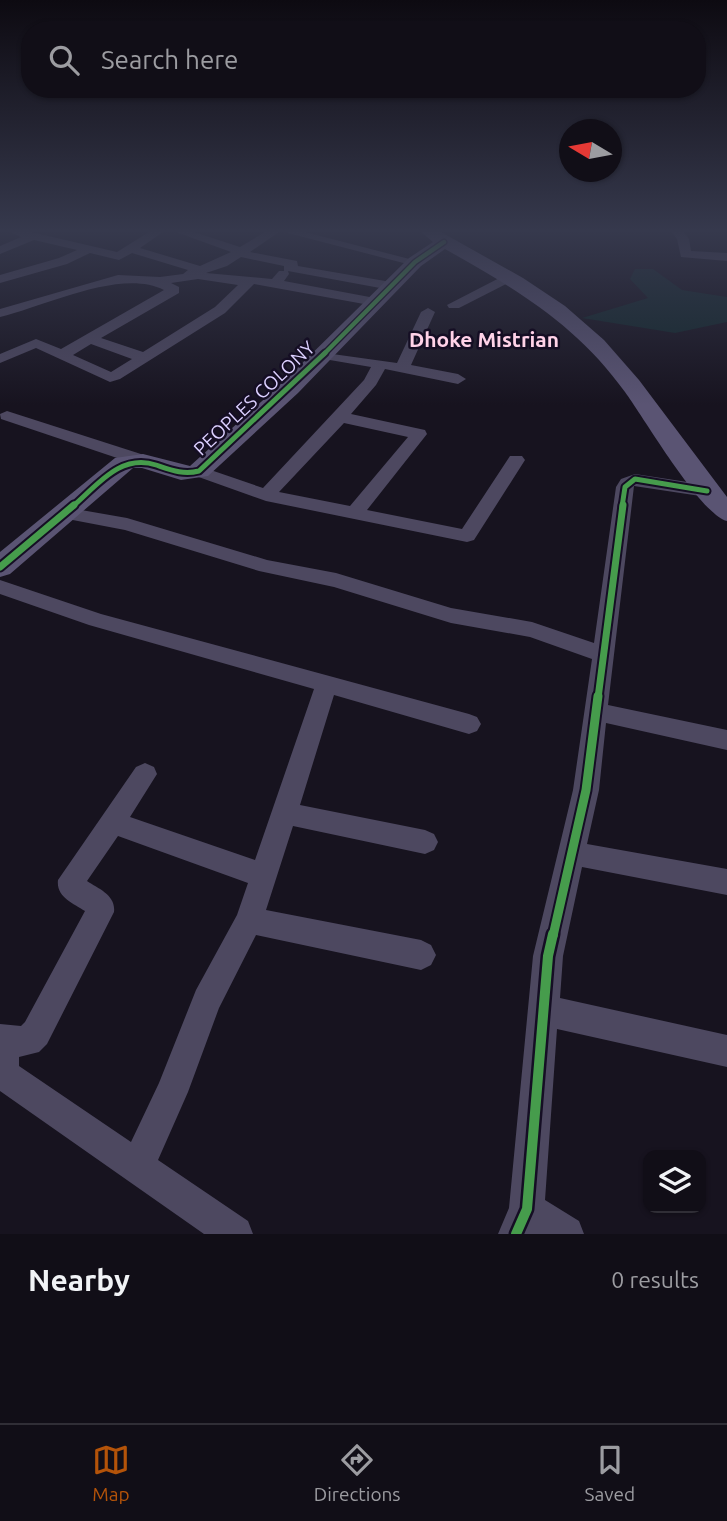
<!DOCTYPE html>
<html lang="en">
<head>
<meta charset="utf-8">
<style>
	body { margin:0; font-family:Ubuntu,sans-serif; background:#1a1720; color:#f1f3f6 }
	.controls { position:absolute; right:21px; bottom:21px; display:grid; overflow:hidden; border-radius:14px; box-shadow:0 2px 5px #0004 }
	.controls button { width:63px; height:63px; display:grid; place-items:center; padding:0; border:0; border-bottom:2px solid #302e36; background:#110e17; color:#f1f3f6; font:35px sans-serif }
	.compass { position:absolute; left:559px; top:119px; width:63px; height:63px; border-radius:50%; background:#110e17; box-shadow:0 2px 5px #0004; rotate:280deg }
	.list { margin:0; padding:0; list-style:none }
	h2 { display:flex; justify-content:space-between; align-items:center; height:91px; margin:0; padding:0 28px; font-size:30px }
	h2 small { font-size:23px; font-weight:400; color:#9c9ca1 }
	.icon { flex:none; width:38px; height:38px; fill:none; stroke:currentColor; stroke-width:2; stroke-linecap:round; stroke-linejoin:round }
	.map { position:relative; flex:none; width:727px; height:1234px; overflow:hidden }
	.search { position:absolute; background:#110e17; box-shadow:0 2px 5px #0004; left:21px; right:21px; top:21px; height:77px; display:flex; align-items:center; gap:18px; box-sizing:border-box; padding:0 24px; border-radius:28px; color:#9c9ca1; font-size:26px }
	.sheet { height:189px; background:#110e17 }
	nav { display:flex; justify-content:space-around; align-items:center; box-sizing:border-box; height:98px; border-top:2px solid #302e36; background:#110e17; font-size:19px; color:#9c9ca1 }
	nav a { display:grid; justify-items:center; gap:4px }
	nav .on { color:#b45309 }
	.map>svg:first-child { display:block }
</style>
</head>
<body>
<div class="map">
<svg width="727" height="1234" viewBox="0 0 727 1234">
	<rect width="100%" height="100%" fill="#17131f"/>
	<path fill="#12272b" d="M635,269H653L682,290L727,297V322L675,333L582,318L648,298L630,279Z"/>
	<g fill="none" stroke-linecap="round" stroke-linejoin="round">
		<g fill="#4d4860" fill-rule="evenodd">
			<path d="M10,232H31L117,252L149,232H163L140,248L200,266L231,252L176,232H194L240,247L265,232H279L250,252L297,261L298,266L391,282L397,286L391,290L288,271L289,274L284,281L375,298L382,302L375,306L254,284L225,313L120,379L110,382L36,348L0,363V354L36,339L61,349L164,290C121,268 46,306 0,317V309L118,275L160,277L183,274L188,270L132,253L119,260L90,253L67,264L0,283V275L59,258L77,250L34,240L0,254V246L21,237ZM241,257L284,266V271H279L272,279L206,273L227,266ZM198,279L238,285L215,307L143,352L101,338L179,293V287L171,283ZM91,344L132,359L111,372L73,355Z"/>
			<path d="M284,232H305L421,262L415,266Z"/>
			<path d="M672,232H684L689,239L691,251L727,253V261L681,257L677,239Z"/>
			<path d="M509,273L514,274V280L459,308H449L447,305Z"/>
			<path d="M428,308L435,312L411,365L458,374L466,379L458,384L385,369L376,385L351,414L425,430L427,434L367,510L462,529L510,456H522L525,460L474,540L467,542L266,501L193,475L190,471L193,467L199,466L263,488L364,380L371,367L318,358L316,355L318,352L397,363L421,312ZM344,423L408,437L350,506L279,492Z"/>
			<path d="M7,411L144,455L147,459L144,463H132L1,419L0,414Z"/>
			<path d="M635,474L707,485L716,491L707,497L634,486L608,705L727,730V750L606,723L599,790L587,844L727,869V895L582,867L563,956L560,998L727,1035V1067L557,1029L545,1200L579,1221L584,1234H498L509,1208L533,956L573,790L592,659L530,637L451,623L334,587L259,571L125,530L57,517L55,513L64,507L127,518L267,560L336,573L451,608L532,622L594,643L616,487L621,479Z"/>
			<path d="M0,580L101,614L469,714L477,717L481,724L477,731L469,734L334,695L300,805L425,830L434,834L438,842L434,850L425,854L293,826L266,910L421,940L431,945L436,955L431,965L421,970L256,935L219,1008L188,1092L158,1160L248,1221L253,1234H204L0,1091V1024L21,1026L25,1022L85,911C73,903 56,897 58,880L136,767L145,763L154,767L157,774L130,817L255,860L314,689L89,625L0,594ZM118,836L248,883L237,915L196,990L159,1083L131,1142L19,1066V1057L39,1052L47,1044L114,912C116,895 99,889 87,881Z"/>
		</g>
		<path fill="#5a5473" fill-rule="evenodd" d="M421,232H441L523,278L565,306L604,340L639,380L727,497V521C701,515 644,418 625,392C576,324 516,289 445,249L421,266L298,393L208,476L181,480L142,468H133L10,574L0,577V552L115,458L143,454L190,466L282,383L409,258L433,242Z"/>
		<defs>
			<path id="cycleway-far4" d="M323,355L415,262L444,242"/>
			<g id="cycleway-far3">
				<path d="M72,507C97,486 120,453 156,465C171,470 183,475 199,471L325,353"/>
				<path d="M622,507L625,487L635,479L707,491"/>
			</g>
			<g id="cycleway-far2">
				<path d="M0,567L74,505"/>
				<path d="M598,698L623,505"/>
			</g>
			<path id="cycleway-far1" d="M553,936L586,790L598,696"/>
			<path id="cycleway" d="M516,1234L527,1209L548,956L553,934"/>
		</defs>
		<use href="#cycleway-far4" stroke="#150e24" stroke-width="7"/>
		<use href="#cycleway-far3" stroke="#150e24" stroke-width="9"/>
		<use href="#cycleway-far2" stroke="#150e24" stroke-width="11"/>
		<use href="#cycleway-far1" stroke="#150e24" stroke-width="13"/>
		<use href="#cycleway" stroke="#150e24" stroke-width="15"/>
		<use href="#cycleway-far4" stroke="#469c4c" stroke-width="4.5"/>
		<use href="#cycleway-far3" stroke="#469c4c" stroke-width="5"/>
		<use href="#cycleway-far2" stroke="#469c4c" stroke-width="7"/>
		<use href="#cycleway-far1" stroke="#469c4c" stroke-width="9"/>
		<use href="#cycleway" stroke="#469c4c" stroke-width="10"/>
	</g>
	<linearGradient id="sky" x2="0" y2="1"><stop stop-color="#0d0a11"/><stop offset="0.57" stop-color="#36394d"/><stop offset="1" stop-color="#36394d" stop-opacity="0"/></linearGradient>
	<rect width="727" height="405" fill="url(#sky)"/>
	<g text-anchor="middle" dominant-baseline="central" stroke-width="5" stroke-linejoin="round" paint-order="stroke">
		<g font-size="19" fill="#dcd0ff" stroke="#150e24">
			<text transform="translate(254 398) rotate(-43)">PEOPLES COLONY</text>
		</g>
		<g font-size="21" font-weight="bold" fill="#ffd2e8" stroke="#150e24">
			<text x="484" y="339">Dhoke Mistrian</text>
		</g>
	</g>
</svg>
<div class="controls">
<button><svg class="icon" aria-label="layers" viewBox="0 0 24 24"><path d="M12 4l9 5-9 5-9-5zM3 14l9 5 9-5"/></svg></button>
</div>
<svg class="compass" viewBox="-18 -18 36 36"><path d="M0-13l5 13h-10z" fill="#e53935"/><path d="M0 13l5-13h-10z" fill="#9c9ca1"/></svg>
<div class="search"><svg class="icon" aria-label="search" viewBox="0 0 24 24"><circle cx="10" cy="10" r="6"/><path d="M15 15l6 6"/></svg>Search here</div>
</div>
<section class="sheet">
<h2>Nearby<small>0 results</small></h2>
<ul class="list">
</ul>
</section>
<nav>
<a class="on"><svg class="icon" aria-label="map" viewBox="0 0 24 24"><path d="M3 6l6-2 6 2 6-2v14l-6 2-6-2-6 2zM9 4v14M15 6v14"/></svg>Map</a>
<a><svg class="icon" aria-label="directions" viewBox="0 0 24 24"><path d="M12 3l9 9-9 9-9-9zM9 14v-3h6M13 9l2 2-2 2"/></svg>Directions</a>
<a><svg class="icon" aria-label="saved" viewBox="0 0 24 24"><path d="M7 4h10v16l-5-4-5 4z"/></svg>Saved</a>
</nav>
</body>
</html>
